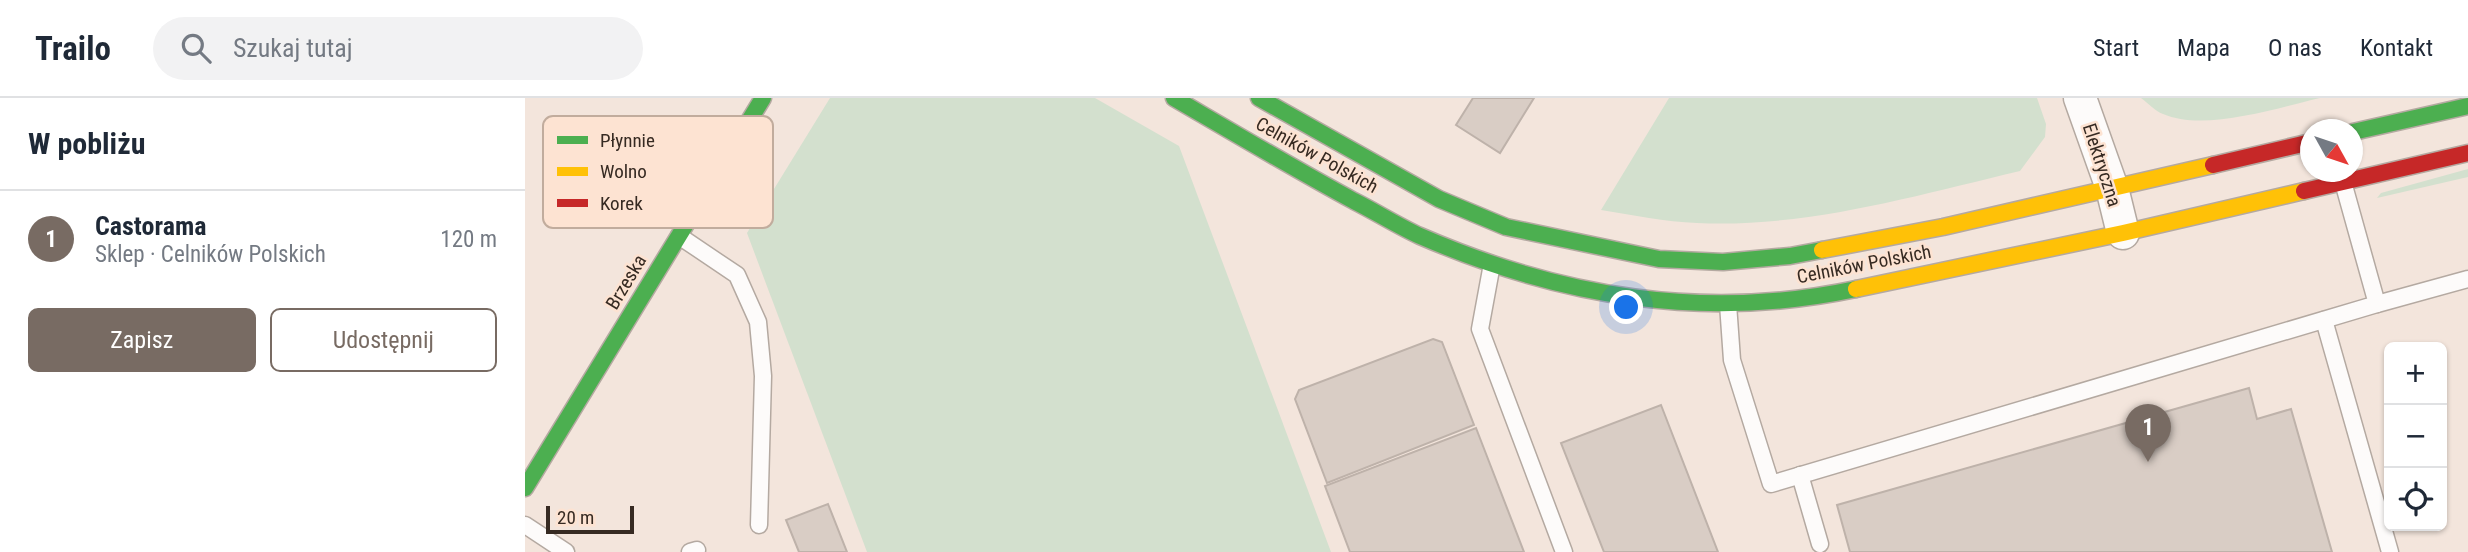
<!DOCTYPE html>
<html lang="pl">
<head>
<meta charset="utf-8">
<style>
	body { margin:0; font-family:"Roboto Condensed",sans-serif; background:#f2f2f3; color:#1f2937 }
	.controls { position:absolute; right:21px; bottom:21px; display:grid; overflow:hidden; border-radius:10px; box-shadow:0 2px 5px #0004 }
	.controls button { width:63px; height:63px; display:grid; place-items:center; padding:0; border:0; border-bottom:2px solid #e0e1e3; background:#fff; color:#1f2937; font:35px sans-serif }
	.compass { position:absolute; left:1775px; top:21px; width:63px; height:63px; border-radius:50%; background:#fff; box-shadow:0 2px 5px #0004; rotate:130deg }
	.scale { position:absolute; left:21px; bottom:18px; width:88px; box-sizing:border-box; padding-left:7px; border:4px solid #362a22; border-top:0; font-size:19px; line-height:24px; white-space:nowrap; color:#362a22; -webkit-text-stroke:5px #fde3d2; paint-order:stroke }
	.you { position:absolute; left:1102px; top:210px; width:24px; height:24px; margin:-18px; border:5px solid #fff; border-radius:50%; background:#1a73e8; box-shadow:0 0 0 10px #1a73e833 }
	.badge { display:grid; place-items:center; width:46px; height:46px; border-radius:50%; background:#786b63; color:#fff; font-size:23px; font-weight:700 }
	.pin { position:absolute; translate:-50% -58px; filter:drop-shadow(0 2px 4px #0008) }
	.pin::after { content:''; position:absolute; top:37px; width:24px; height:21px; background:inherit; clip-path:polygon(0 0,100% 0,50% 100%) }
	.list { margin:0; padding:0; list-style:none }
	h2 { display:flex; justify-content:space-between; align-items:center; height:91px; margin:0; padding:0 28px; font-size:30px }
	h2 small { font-size:23px; font-weight:400; color:#747a83 }
	.list li { display:grid; grid-template-columns:46px 1fr auto; gap:21px; align-items:center; box-sizing:border-box; height:98px; padding:0 28px; border-top:2px solid #e0e1e3 }
	.list b { display:block; font-size:26px; white-space:nowrap }
	.list p { margin:0; font-size:23px; white-space:nowrap; color:#747a83 }
	.list em { font-size:23px; font-style:normal; color:#747a83 }
	.actions { display:flex; gap:14px; padding:21px 28px }
	.actions a { flex:1; padding:16px 0; border:2px solid #786b63; border-radius:10px; text-align:center; font-size:24px; color:#786b63 }
	.actions .main { background:#786b63; color:#fff }
	.icon { flex:none; width:38px; height:38px; fill:none; stroke:currentColor; stroke-width:2; stroke-linecap:round; stroke-linejoin:round }
	.map { position:relative; flex:none; width:1943px; height:454px; overflow:hidden }
	header { display:flex; align-items:center; gap:42px; box-sizing:border-box; height:98px; padding:0 35px; background:#fff; border-bottom:2px solid #e0e1e3 }
	header strong { font-size:33px }
	nav { display:flex; gap:38px; margin-inline-start:auto; font-size:24px }
	.search { width:490px; height:63px; background:#f2f2f3; display:flex; align-items:center; gap:18px; box-sizing:border-box; padding:0 24px; border-radius:38px; color:#747a83; font-size:26px }
	main { display:flex }
	aside { flex:1; background:#fff }
	.map>svg:first-child { display:block }
</style>
</head>
<body>
<header>
<strong>Trailo</strong>
<div class="search"><svg class="icon" aria-label="search" viewBox="0 0 24 24"><circle cx="10" cy="10" r="6"/><path d="M15 15l6 6"/></svg>Szukaj tutaj</div>
<nav><a>Start</a><a>Mapa</a><a>O nas</a><a>Kontakt</a></nav>
</header>
<main>
<aside>
<h2>W pobliżu<small></small></h2>
<ul class="list">
<li><span class="badge">1</span><div><b>Castorama</b><p>Sklep · Celników Polskich</p></div><em>120 m</em></li>
</ul>
<div class="actions"><a class="main">Zapisz</a><a>Udostępnij</a></div>
</aside>
<div class="map">
<svg width="1943" height="454" viewBox="0 0 1943 454">
	<rect width="100%" height="100%" fill="#f3e5dc"/>
	<g fill="#d3e0ce">
		<path d="M305,0H570L654,48L806,454H342L222,135Z"/>
		<path d="M1144,0H1512L1521,26L1520,39L1495,73C1389,98 1282,130 1172,125C1140,124 1108,117 1076,112Z"/>
		<path d="M1616,0H1795C1752,10 1679,34 1638,16C1630,13 1623,5 1616,0Z"/>
		<path d="M1943,71V79L1852,100L1856,95Z"/>
	</g>
	<g fill="#d9cdc5" stroke="#beb2aa" stroke-width="2">
		<path d="M948,0H1009L975,55L931,27Z"/>
		<path d="M908,241L917,244L949,327L802,385L770,301L774,292Z"/>
		<path d="M1724,290L1732,321L1766,311L1807,454H1325L1312,407Z"/>
		<path d="M1136,307L1193,454H1079L1036,345Z"/>
		<path d="M951,330L999,454H825L800,388Z"/>
		<path d="M303,406L322,454H274L261,422Z"/>
	</g>
	<g fill="none" stroke-linecap="round" stroke-linejoin="round">
		<defs>
			<g id="lane">
				<path d="M154,138L212,177L233,224L238,278L234,427"/>
				<path d="M967,166L955,231L1039,454"/>
				<path d="M1203,206L1207,262L1246,386L1852,206L1818,84"/>
				<path d="M1852,206L1943,181"/>
				<path d="M1799,222L1865,454"/>
				<path d="M1275,377L1295,446"/>
				<path d="M0,427L41,454"/>
				<path d="M165,454L172,452"/>
			</g>
			<path id="street" d="M1555,0L1587,90L1598,135"/>
			<g id="fast">
				<path d="M649,0C709,35 768,70 829,103C851,114 873,128 895,138C1036,199 1180,223 1331,191"/>
				<path d="M734,0L914,101L981,129L1134,161L1198,164L1265,158L1297,152"/>
				<path d="M1828,34L1943,8"/>
				<path d="M0,390L238,0"/>
			</g>
			<g id="slow">
				<path d="M1297,152L1418,129L1688,67"/>
				<path d="M1331,191L1598,135L1779,93"/>
			</g>
			<g id="jam">
				<path d="M1688,67L1786,44"/>
				<path d="M1779,93L1943,55"/>
			</g>
		</defs>
		<use href="#lane" stroke="#b4a9a1" stroke-width="19"/>
		<use href="#street" stroke="#b4a9a1" stroke-width="35"/>
		<use href="#fast" stroke="#b4a9a1" stroke-width="19"/>
		<use href="#slow" stroke="#b4a9a1" stroke-width="19"/>
		<use href="#jam" stroke="#b4a9a1" stroke-width="19"/>
		<use href="#lane" stroke="#fdfbfa" stroke-width="16"/>
		<use href="#street" stroke="#fdfbfa" stroke-width="32"/>
		<use href="#fast" stroke="#4caf50" stroke-width="16"/>
		<use href="#slow" stroke="#ffc107" stroke-width="16"/>
		<use href="#jam" stroke="#c62828" stroke-width="16"/>
	</g>
	<g text-anchor="middle" dominant-baseline="central" stroke-width="5" stroke-linejoin="round" paint-order="stroke">
		<g font-size="19" fill="#362a22" stroke="#fde3d2">
			<text transform="translate(792 57) rotate(29)">Celników Polskich</text>
			<text transform="translate(1577 67) rotate(72)">Elektryczna</text>
			<text transform="translate(1339 166) rotate(-11)">Celników Polskich</text>
			<text transform="translate(101 184) rotate(-59)">Brzeska</text>
		</g>
	</g>
	<rect x="18" y="18" width="230" height="112" rx="10" fill="#fde3d2" stroke="#c1ac9d" stroke-width="2"/>
	<rect x="32" y="38" width="31" height="8" fill="#4caf50"/>
	<rect x="32" y="69" width="31" height="9" fill="#ffc107"/>
	<rect x="32" y="101" width="31" height="8" fill="#c62828"/>
	<g font-size="19" fill="#362a22">
		<text x="75" y="49">Płynnie</text>
		<text x="75" y="80">Wolno</text>
		<text x="75" y="112">Korek</text>
	</g>
</svg>
<div class="controls">
<button>+</button>
<button>−</button>
<button><svg class="icon" aria-label="locate" viewBox="0 0 24 24"><circle cx="12" cy="12" r="6"/><path d="M12 2v4M12 18v4M2 12h4M18 12h4"/></svg></button>
</div>
<svg class="compass" viewBox="-18 -18 36 36"><path d="M0-13l5 13h-10z" fill="#e53935"/><path d="M0 13l5-13h-10z" fill="#747a83"/></svg>
<div class="scale">20 m</div>
<div class="you"></div>
<div class="pin badge" style="left:1623px;top:364px">1</div>
</div>
</main>
</body>
</html>
